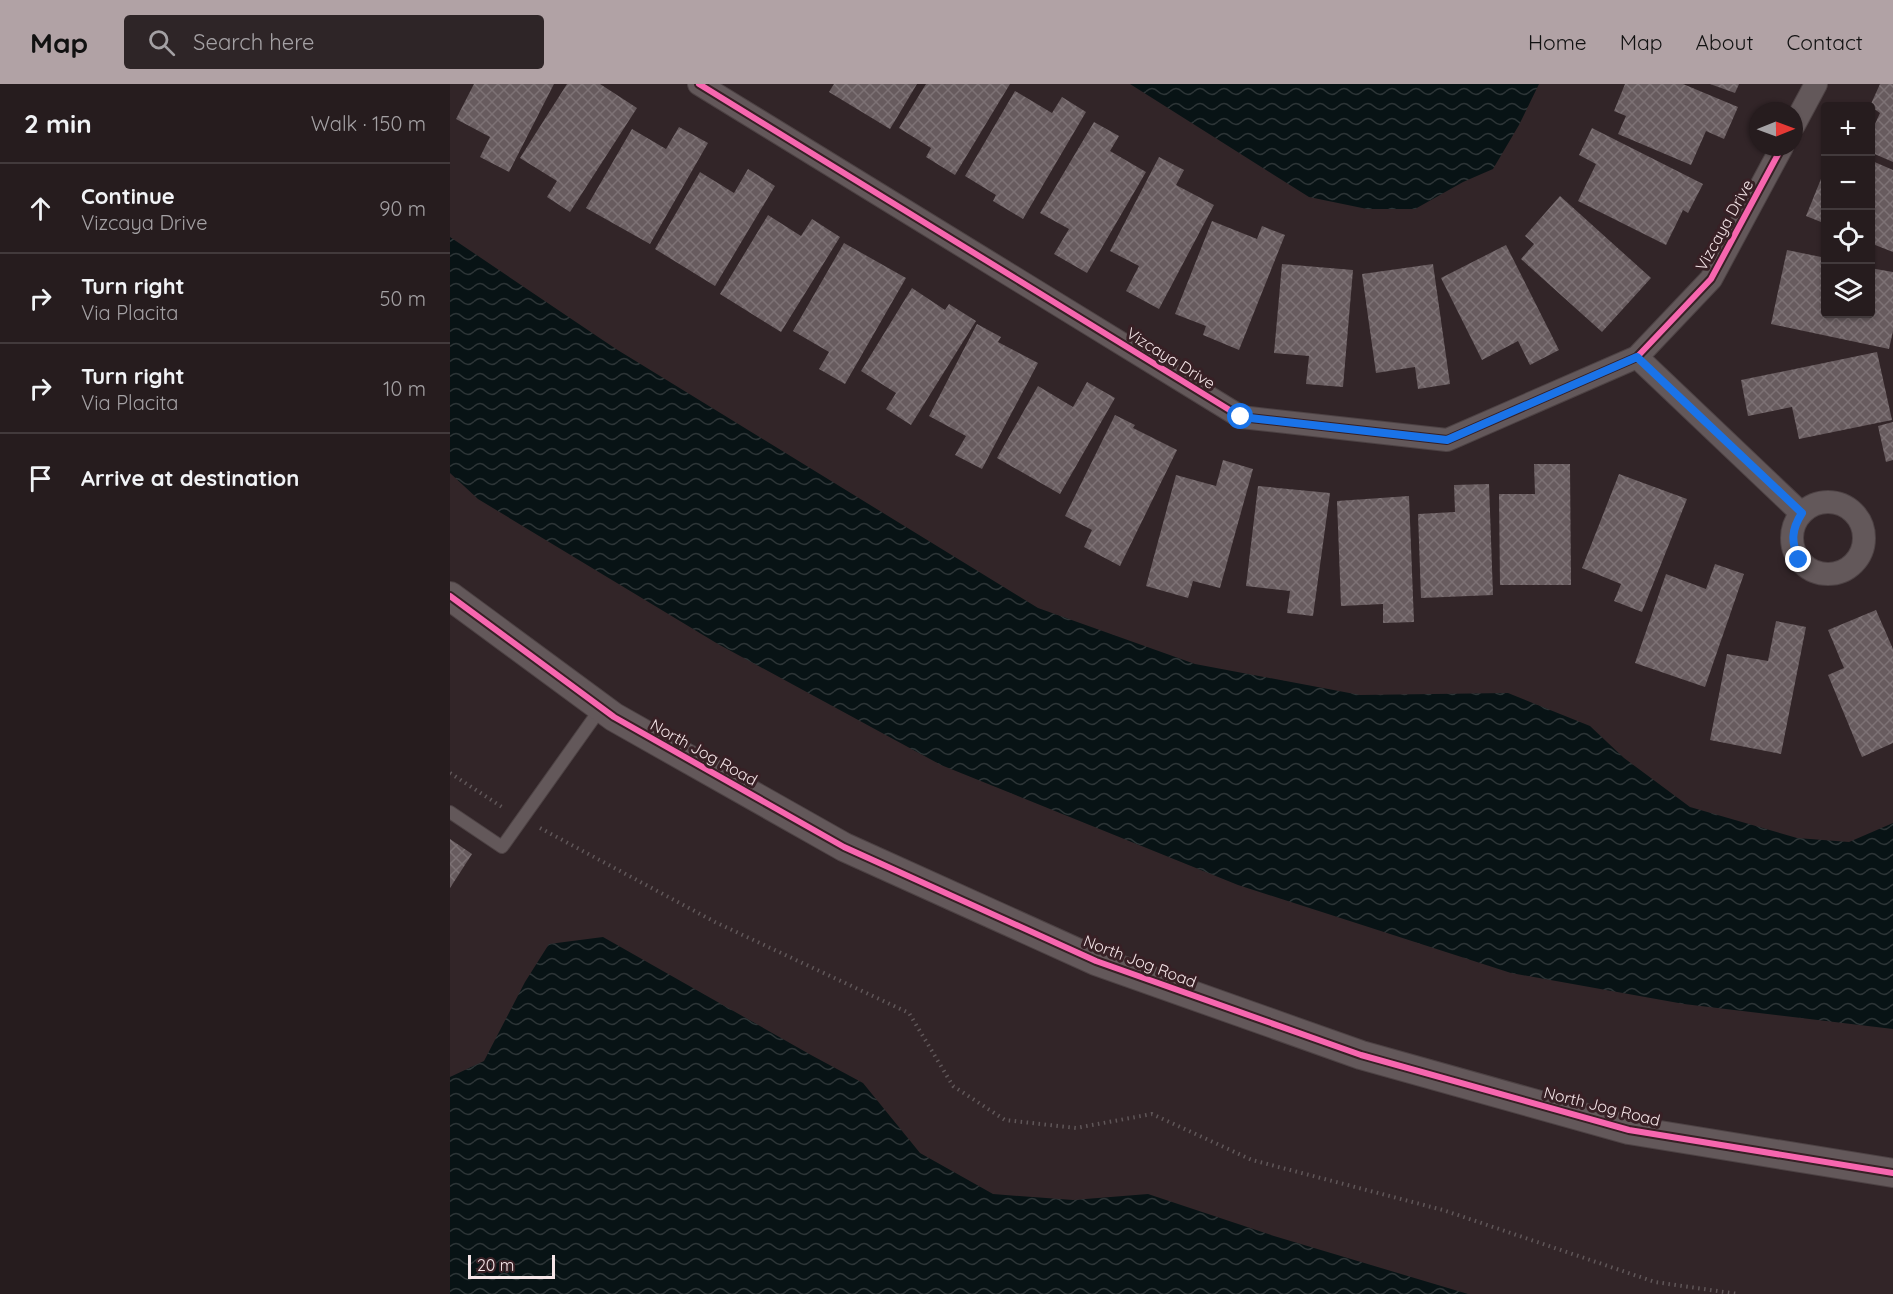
<!DOCTYPE html>
<html lang="en">
<head>
<meta charset="utf-8">
<style>
	body { margin:0; font-family:Quicksand,sans-serif; background:#2e2527; color:#f1f3f6 }
	.controls { position:absolute; right:18px; top:18px; display:grid; overflow:hidden; border-radius:6px; box-shadow:0 2px 4px #0004 }
	.controls button { width:54px; height:54px; display:grid; place-items:center; padding:0; border:0; border-bottom:2px solid #423a3c; background:#261c1e; color:#f1f3f6; font:30px sans-serif }
	.compass { position:absolute; left:1299px; top:18px; width:54px; height:54px; border-radius:50%; background:#261c1e; box-shadow:0 2px 4px #0004; rotate:89deg }
	.scale { position:absolute; left:18px; bottom:15px; width:87px; box-sizing:border-box; padding-left:6px; border:3px solid #f5e5e8; border-top:0; font-size:16px; line-height:21px; white-space:nowrap; color:#f5e5e8; -webkit-text-stroke:4px #372025; paint-order:stroke }
	.stop { position:absolute; width:18px; height:18px; margin:-14px; border:4px solid #1a73e8; border-radius:50%; background:#fff }
	.stop.end { background:#1a73e8; border-color:#fff; box-shadow:0 2px 6px #0008 }
	.list { margin:0; padding:0; list-style:none }
	h2 { display:flex; justify-content:space-between; align-items:center; height:78px; margin:0; padding:0 24px; font-size:26px }
	h2 small { font-size:20px; font-weight:400; color:#a4a1a4 }
	.list li { display:grid; grid-template-columns:39px 1fr auto; gap:18px; align-items:center; box-sizing:border-box; height:90px; padding:0 24px; border-top:2px solid #423a3c }
	.list b { display:block; font-size:22px; white-space:nowrap }
	.list p { margin:0; font-size:20px; white-space:nowrap; color:#a4a1a4 }
	.list em { font-size:20px; font-style:normal; color:#a4a1a4 }
	.icon { flex:none; width:33px; height:33px; fill:none; stroke:currentColor; stroke-width:2; stroke-linecap:round; stroke-linejoin:round }
	.map { position:relative; flex:none; width:1443px; height:1210px; overflow:hidden }
	header { display:flex; align-items:center; gap:36px; box-sizing:border-box; height:84px; padding:0 30px; background:#b1a2a5; color:#111 }
	header strong { font-size:28px }
	nav { display:flex; gap:33px; margin-inline-start:auto; font-size:21px }
	.search { width:420px; height:54px; background:#2e2527; display:flex; align-items:center; gap:15px; box-sizing:border-box; padding:0 21px; border-radius:6px; color:#a4a1a4; font-size:22px }
	main { display:flex }
	aside { flex:1; background:#261c1e }
	.map>svg:first-child { display:block }
</style>
</head>
<body>
<header>
<strong>Map</strong>
<div class="search"><svg class="icon" aria-label="search" viewBox="0 0 24 24"><circle cx="10" cy="10" r="6"/><path d="M15 15l6 6"/></svg>Search here</div>
<nav><a>Home</a><a>Map</a><a>About</a><a>Contact</a></nav>
</header>
<main>
<aside>
<h2>2 min<small>Walk · 150 m</small></h2>
<ul class="list">
<li><svg class="icon" aria-label="ahead" viewBox="0 0 24 24"><path d="M12 20V5M6 11l6-6 6 6"/></svg><div><b>Continue</b><p>Vizcaya Drive</p></div><em>90 m</em></li>
<li><svg class="icon" aria-label="right" viewBox="0 0 24 24"><path d="M7 20v-9h11M14 6l5 5-5 5"/></svg><div><b>Turn right</b><p>Via Placita</p></div><em>50 m</em></li>
<li><svg class="icon" aria-label="right" viewBox="0 0 24 24"><path d="M7 20v-9h11M14 6l5 5-5 5"/></svg><div><b>Turn right</b><p>Via Placita</p></div><em>10 m</em></li>
<li><svg class="icon" aria-label="arrive" viewBox="0 0 24 24"><path d="M6 21V4h12l-3 4 3 4H6"/></svg><div><b>Arrive at destination</b></div></li>
</ul>
</aside>
<div class="map">
<svg width="1443" height="1210" viewBox="0 0 1443 1210">
	<defs>
		<pattern id="water-waves" width="16" height="10" patternUnits="userSpaceOnUse" patternTransform="scale(1.5)"><rect width="16" height="10" fill="#081315"/><path d="M0 5q4-4 8 0t8 0" fill="none" stroke="#2d3537"/></pattern>
		<pattern id="building-cross-hatch" width="8" height="8" patternUnits="userSpaceOnUse" patternTransform="scale(1.5)"><rect width="8" height="8" fill="#675b5e"/><path d="M0 0l8 8M0 8l8-8" fill="none" stroke="#7d7275"/></pattern>
	</defs>
	<rect width="100%" height="100%" fill="#322528"/>
	<g fill="url(#water-waves)">
		<path d="M680,0H1089L1069,41L1043,85L1013,98L965,125H917L859,113Z"/>
		<path d="M0,153L166,265L588,524L745,580L910,611L1058,609L1140,642L1174,674L1240,723L1347,754L1399,758L1443,739V945L1234,920L1061,889L788,801L491,681L268,560L28,415L0,389Z"/>
		<path d="M153,853L361,971L413,999L470,1069L543,1110L623,1116L698,1110L824,1152L1018,1210H0V993L34,977L75,898L99,860Z"/>
	</g>
	<g fill="url(#building-cross-hatch)">
		<path d="M24,0H104L59,88L30,73L40,53L6,35Z"/>
		<path d="M117,0H150L187,24L120,128L97,113L107,97L70,74Z"/>
		<path d="M384,0H467L440,45L379,8Z"/>
		<path d="M476,0H560L505,91L476,73L481,64L449,44Z"/>
		<path d="M1175,0H1233L1288,23L1274,55L1256,47L1241,81L1168,50L1176,32L1164,27Z"/>
		<path d="M1260,0H1289L1285,9Z"/>
		<path d="M1430,0H1443V78L1420,68V51L1430,29L1420,22Z"/>
		<path d="M565,7L602,29L612,13L636,28L573,135L543,117L546,111L515,92Z"/>
		<path d="M644,38L669,52L660,67L696,88L637,189L604,170L619,145L590,129Z"/>
		<path d="M229,43L258,59L200,160L136,124L182,45L216,65Z"/>
		<path d="M1142,44L1253,100L1238,129L1233,126L1216,161L1128,117L1146,80L1129,71Z"/>
		<path d="M709,73L734,86L726,101L764,121L709,225L676,207L689,182L660,167Z"/>
		<path d="M1420,76L1443,86V168L1420,159Z"/>
		<path d="M298,85L325,102L265,202L205,165L250,88L284,109Z"/>
		<path d="M1375,85H1376V140L1356,132Z"/>
		<path d="M1110,112L1201,194L1152,248L1071,175L1084,160L1075,152Z"/>
		<path d="M318,131L351,152L362,135L390,153L331,248L270,210Z"/>
		<path d="M762,137L807,155L812,142L835,151L789,266L753,251L756,242L725,230Z"/>
		<path d="M394,159L456,194L395,300L369,285L379,268L343,247Z"/>
		<path d="M1056,161L1109,266L1080,281L1068,257L1032,276L991,194Z"/>
		<path d="M1337,166L1376,174V230H1420V184L1443,188V247L1439,265L1321,240Z"/>
		<path d="M832,180L903,186L893,303L856,300L859,272L824,269Z"/>
		<path d="M983,180L1000,300L968,305L965,283L926,289L912,190Z"/>
		<path d="M462,204L495,226L499,220L526,237L461,341L436,325L446,309L411,287Z"/>
		<path d="M527,240L551,253L548,258L588,279L532,385L505,371L516,352L479,332Z"/>
		<path d="M1427,268L1442,336L1349,355L1342,323L1298,332L1291,296Z"/>
		<path d="M637,298L665,314L610,410L547,374L588,302L623,323Z"/>
		<path d="M665,331L685,341L683,344L727,366L670,482L634,463L642,446L615,432Z"/>
		<path d="M1443,338V376L1436,378L1428,342Z"/>
		<path d="M773,376L803,385L770,504L743,497L738,514L696,502L726,391L766,402Z"/>
		<path d="M1084,380H1120L1121,501H1050L1049,410H1085Z"/>
		<path d="M1169,390L1237,415L1192,528L1164,517L1171,500L1132,484Z"/>
		<path d="M1039,400L1043,511L971,514L968,430L1005,428L1004,401Z"/>
		<path d="M808,402L880,409L863,532L837,529L840,507L796,502Z"/>
		<path d="M959,412L964,538L933,539V520L891,522L887,417Z"/>
		<path d="M1265,480L1294,490L1255,603L1185,579L1216,490L1256,505Z"/>
		<path d="M1426,526L1443,565V659L1412,673L1378,591L1394,584L1378,546Z"/>
		<path d="M1326,537L1356,543L1331,670L1260,656L1277,570L1318,577Z"/>
		<path d="M0,755L22,770L0,804Z"/>
	</g>
	<g fill="none" stroke-linecap="round" stroke-linejoin="round">
		<defs>
			<path id="service" d="M0,728L52,763L151,624"/>
			<g id="minor">
				<path d="M249,0L791,333L997,356L1187,273L1261,195L1332,63"/>
				<path d="M1344,41L1366,0"/>
				<path d="M1187,273L1351,429"/>
				<circle cx="1378" cy="454" r="36"/>
			</g>
			<path id="tertiary" d="M0,512L164,633L394,763L646,877L911,971L1179,1046L1443,1089"/>
		</defs>
		<use href="#service" stroke="#4d4244" stroke-width="14"/>
		<use href="#minor" stroke="#4d4244" stroke-width="24"/>
		<use href="#tertiary" stroke="#4d4244" stroke-width="30"/>
		<g stroke="#605759" stroke-width="4" stroke-dasharray="1.5 4.5" stroke-linecap="butt">
			<path d="M0,689L55,725"/>
			<path d="M90,744L265,838L459,929L503,1002L555,1036L626,1044L702,1030L802,1076L993,1126L1205,1198L1288,1210"/>
		</g>
		<use href="#service" stroke="#63585a" stroke-width="12"/>
		<use href="#minor" stroke="#63585a" stroke-width="22"/>
		<use href="#tertiary" stroke="#63585a" stroke-width="28"/>
		<defs>
			<g id="cycleway">
				<path d="M249,0L791,333L997,356L1187,273L1261,195L1332,63"/>
				<path d="M0,512L164,633L394,763L646,877L911,971L1179,1046L1443,1089"/>
			</g>
		</defs>
		<use href="#cycleway" stroke="#372025" stroke-width="10"/>
		<use href="#cycleway" stroke="#f766af" stroke-width="6"/>
	</g>
	<g fill="none" stroke-linecap="round" stroke-linejoin="round">
		<path stroke="#1a73e8" stroke-width="8" d="M791,333L997,356L1187,273L1352,429C1341,446 1341,458 1349,476"/>
	</g>
	<g text-anchor="middle" dominant-baseline="central" stroke-width="6" stroke-linejoin="round" paint-order="stroke">
		<g font-size="16" fill="#f5e5e8" stroke="#372025">
			<text transform="translate(1274 141) rotate(-61)">Vizcaya Drive</text>
			<text transform="translate(721 274) rotate(32)">Vizcaya Drive</text>
			<text transform="translate(254 668) rotate(29)">North Jog Road</text>
			<text transform="translate(690 877) rotate(21)">North Jog Road</text>
			<text transform="translate(1152 1022) rotate(14)">North Jog Road</text>
		</g>
	</g>
</svg>
<div class="controls">
<button>+</button>
<button>−</button>
<button><svg class="icon" aria-label="locate" viewBox="0 0 24 24"><circle cx="12" cy="12" r="6"/><path d="M12 2v4M12 18v4M2 12h4M18 12h4"/></svg></button>
<button><svg class="icon" aria-label="layers" viewBox="0 0 24 24"><path d="M12 4l9 5-9 5-9-5zM3 14l9 5 9-5"/></svg></button>
</div>
<svg class="compass" viewBox="-18 -18 36 36"><path d="M0-13l5 13h-10z" fill="#e53935"/><path d="M0 13l5-13h-10z" fill="#a4a1a4"/></svg>
<div class="scale">20 m</div>
<div class="stop" style="left:791px;top:333px"></div>
<div class="stop end" style="left:1349px;top:476px"></div>
</div>
</main>
</body>
</html>
